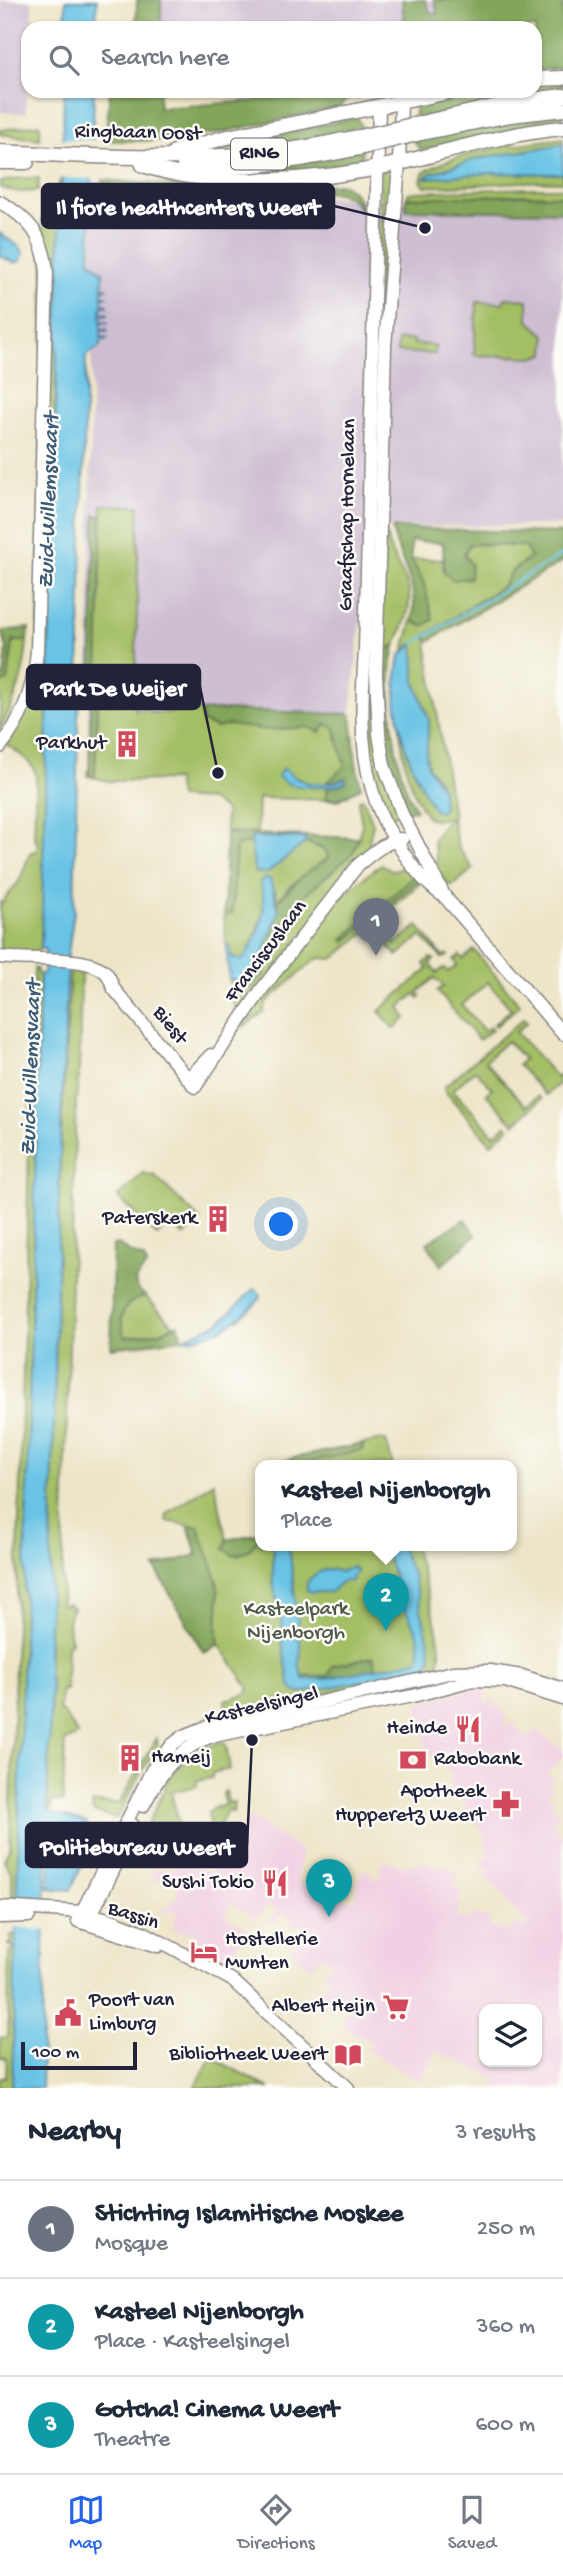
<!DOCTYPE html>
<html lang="en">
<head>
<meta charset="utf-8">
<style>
	body { margin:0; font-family:"Gochi Hand",sans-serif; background:#f2f2f3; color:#1f2937 }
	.controls { position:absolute; right:21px; bottom:21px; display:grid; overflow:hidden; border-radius:14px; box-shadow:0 2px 5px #0004 }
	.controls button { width:63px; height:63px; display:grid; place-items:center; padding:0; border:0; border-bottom:2px solid #e0e1e3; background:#fff; color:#1f2937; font:35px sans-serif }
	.scale { position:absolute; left:21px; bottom:18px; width:116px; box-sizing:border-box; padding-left:7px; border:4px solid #22223b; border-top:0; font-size:19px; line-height:24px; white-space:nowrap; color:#22223b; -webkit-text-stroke:5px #fdfcf7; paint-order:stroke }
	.you { position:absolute; left:282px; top:1225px; width:24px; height:24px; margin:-18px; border:5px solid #fff; border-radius:50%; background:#1a73e8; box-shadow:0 0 0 10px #1a73e833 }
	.badge { display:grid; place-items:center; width:46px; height:46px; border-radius:50%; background:#2563eb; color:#fff; font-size:23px; font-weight:700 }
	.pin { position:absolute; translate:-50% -58px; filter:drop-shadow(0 2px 4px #0008) }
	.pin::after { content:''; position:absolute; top:37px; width:24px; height:21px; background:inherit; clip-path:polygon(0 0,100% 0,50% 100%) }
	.popup { position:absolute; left:255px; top:1460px; width:262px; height:91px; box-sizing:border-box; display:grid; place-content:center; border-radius:14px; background:#fff; filter:drop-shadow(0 2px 5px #0005); font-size:23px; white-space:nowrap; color:#747a83 }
	.popup b { font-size:26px; color:#1f2937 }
	.popup::after { content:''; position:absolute; left:50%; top:100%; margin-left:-14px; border:14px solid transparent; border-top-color:#fff }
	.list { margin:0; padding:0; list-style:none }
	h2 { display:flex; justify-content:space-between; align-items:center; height:91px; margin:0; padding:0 28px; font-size:30px }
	h2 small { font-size:23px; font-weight:400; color:#747a83 }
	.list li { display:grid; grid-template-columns:46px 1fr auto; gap:21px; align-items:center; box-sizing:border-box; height:98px; padding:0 28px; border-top:2px solid #e0e1e3 }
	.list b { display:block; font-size:26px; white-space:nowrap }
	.list p { margin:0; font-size:23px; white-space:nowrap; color:#747a83 }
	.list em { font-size:23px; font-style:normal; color:#747a83 }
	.icon { flex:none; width:38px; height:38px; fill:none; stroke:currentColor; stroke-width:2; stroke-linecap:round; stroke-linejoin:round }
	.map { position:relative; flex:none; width:563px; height:2088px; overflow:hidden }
	.search { position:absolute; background:#fff; box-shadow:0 2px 5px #0004; left:21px; right:21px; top:21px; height:77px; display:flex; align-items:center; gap:18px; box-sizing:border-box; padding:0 24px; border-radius:21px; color:#747a83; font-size:26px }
	.sheet { height:385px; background:#fff }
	nav { display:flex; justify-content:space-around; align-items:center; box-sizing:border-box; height:98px; border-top:2px solid #e0e1e3; background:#fff; font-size:19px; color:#747a83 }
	nav a { display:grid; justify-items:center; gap:4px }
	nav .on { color:#2563eb }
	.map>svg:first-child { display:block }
</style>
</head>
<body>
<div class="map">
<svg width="563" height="2088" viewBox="0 0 563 2088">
	<rect width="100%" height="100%" fill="#fdfcf7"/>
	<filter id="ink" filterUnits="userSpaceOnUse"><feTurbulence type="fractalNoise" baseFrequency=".0143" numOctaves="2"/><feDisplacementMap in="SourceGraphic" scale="14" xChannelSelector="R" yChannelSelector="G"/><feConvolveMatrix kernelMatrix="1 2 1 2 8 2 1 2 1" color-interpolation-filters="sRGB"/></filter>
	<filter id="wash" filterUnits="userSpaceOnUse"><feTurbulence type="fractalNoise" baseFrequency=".00686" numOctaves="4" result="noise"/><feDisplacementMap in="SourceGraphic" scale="28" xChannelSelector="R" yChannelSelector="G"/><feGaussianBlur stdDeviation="1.57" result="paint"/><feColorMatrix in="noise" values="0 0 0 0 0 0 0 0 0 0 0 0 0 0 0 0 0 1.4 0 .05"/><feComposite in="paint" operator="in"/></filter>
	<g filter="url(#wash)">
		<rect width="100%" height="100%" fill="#ede5c7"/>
		<path fill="#f1d0e3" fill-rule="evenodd" d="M474,1688L488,1689L483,1700L486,1704L494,1698L496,1700L493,1704L500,1707L508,1719L504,1722L506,1729L515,1721L517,1724L515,1727L528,1738L535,1729L563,1751V1757L547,1774L554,1778L549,1785L553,1788L548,1796L555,1800L551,1804L561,1815L552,1822L561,1835H563V2088H492L497,2079L482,2071L480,2074L452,2057L450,2058L438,2051L419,2081L367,2050L371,2042L341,2025L351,2007L348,1996L341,1992H334L322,2010L312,2004L330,1980L323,1972L331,1963L322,1956L309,1968L291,1951L306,1931L298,1924L296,1926L291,1923L293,1920L284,1913L275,1923L272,1921L268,1922L276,1909L268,1903L256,1920L231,1902L225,1916L249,1929L226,1961L195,1946L196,1934L172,1929L177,1912H161L162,1908H170L172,1900H176L179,1880L152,1879L153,1869H176L175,1860L186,1861V1865L212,1873L239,1831L251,1817L301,1850L297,1880L310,1890L324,1892L327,1896L355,1901L361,1870L372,1872L371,1877L375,1878L379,1877L382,1861L409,1866L410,1864L419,1865L420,1862L431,1864V1867L437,1869L438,1866L449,1868V1871L458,1873L455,1888L461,1889L458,1903L461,1904L456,1917L470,1920L471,1914L491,1919L489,1927L508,1931H511L513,1923L526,1927L529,1923L504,1901L507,1897L485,1877L490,1872L480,1863L489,1854L484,1840L486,1838L464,1803L451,1789L453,1786L449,1782L453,1776L427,1752L418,1704ZM484,2009H537V2062H484Z"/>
		<g fill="#cebed1">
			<path d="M0,0H32L33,28H28L26,113L0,112Z"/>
			<path d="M141,0H563L535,28H139Z"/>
			<path d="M93,181L335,198L563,207V525L370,527L351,713H151L147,709L135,710L88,770Z"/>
		</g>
		<g fill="#a3be64" stroke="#627050" stroke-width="2">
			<path d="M40,124V139L0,134V130Z"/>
			<path d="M563,138V144L477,159L494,173L563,174V182C517,179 471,188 425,186L421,181L423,173C455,151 524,143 563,138Z"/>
			<path d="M394,166L390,214H380L381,170Z"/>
			<path d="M21,178H39L38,191L20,192L0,188V182Z"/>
			<path d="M61,179L41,949H38V952L0,950V902L3,903C7,895 12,890 17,884C21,879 27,859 31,852L37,851V840L34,839L36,775C31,760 20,754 7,745L37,685L44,240L42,221Z"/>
			<path d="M531,188H563V196L406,198L409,193L416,192Z"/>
			<path d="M380,219H389L381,346H376Z"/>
			<path d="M505,298L528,300V320L546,336L545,354L536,357L474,355L477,302L503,303Z"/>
			<path d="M398,340H413L414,344L435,345V354L397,352Z"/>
			<path d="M102,505L139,506L135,710L147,709L152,713L202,711L343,716L350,794L338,800L258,798L257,833L226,832L225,810L210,800L179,798L176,780L109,781L87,776L88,770L96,760Z"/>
			<path d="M384,536H387C389,556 403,569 408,587C413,607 403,629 395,646L380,650Z"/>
			<path d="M371,539L373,673L399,813L385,819C357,729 368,632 371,539Z"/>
			<path d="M470,544L524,546L531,557L511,572L503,586L425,636L429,641L427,646L453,817L436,820L428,818C407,789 402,754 399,720L417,780L439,781L428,767L426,756L429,720L415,681L414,643L404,650L412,621L423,626L424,584L411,559H443L444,572L464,554Z"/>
			<path d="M13,640L27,641C25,674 16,701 0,730V684L8,681Z"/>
			<path d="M363,798L373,824L369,842L370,850L242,1011L234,1007L229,979L239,982L243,988L264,974L280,933L298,901L353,853L362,825L358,801Z"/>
			<path d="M452,819L458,847L473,869L453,885H449L439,874L433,840L445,822Z"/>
			<path d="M306,842L327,851L328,858L287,889L278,901L274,889L263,891V916L247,954L242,960L232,958L229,945L226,944L224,915L232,913L235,846L251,843L256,873L267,872Z"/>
			<path d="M381,864C390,872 395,872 405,866L414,876L343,939L345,942L418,880L420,883L377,921L395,944L418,926L443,957L447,954L448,956L442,958L421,936L397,956L372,927L333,959L320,958L315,960L266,1002L264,1012L242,1028L259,1002L340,897Z"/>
			<path d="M474,950L520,1005L496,1026L494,1024L511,1009L488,982L462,1005L484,1031L490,1027L492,1030L479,1040L437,991L444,986L434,978L418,992L421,996L419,998L415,994L400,1007L406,1018L394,1029L379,1011L428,969L424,964L430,958L434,959L430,964L437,973L444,968L448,972L457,965L454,960L460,955L463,959Z"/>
			<path d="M34,968L37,969V974H40L17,1897H12V1874L4,1860L10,1847Z"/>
			<path d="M72,969L80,970L81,974L79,1074L76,1100L62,1596L60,1605L69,1604L73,1608C66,1616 68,1632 71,1642L67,1645L66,1690H62L59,1711L63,1712L78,1735L65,1742L63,1802L52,1801L51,1809L47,1808L51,1684L48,1674L60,1155L70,970Z"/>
			<path d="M524,1018L527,1022L516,1032L557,1078L563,1073V1080L546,1095L518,1065L524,1059L507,1041L485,1061L526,1106L538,1096L541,1099L514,1124L486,1094L492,1088L475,1070L453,1090L494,1135L506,1125L509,1128L491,1144L444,1090V1087Z"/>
			<path d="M143,1173L155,1176L200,1220L184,1236L170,1222L157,1236L118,1197Z"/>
			<path d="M145,1296L174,1326L161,1332L125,1338C117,1316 123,1302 145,1296Z"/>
			<path d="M382,1440L386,1441L393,1465H279V1463L289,1459Z"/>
			<path d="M214,1482L227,1540L260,1533V1545H414C419,1565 446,1647 439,1661C435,1671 421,1673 412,1677L226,1713L225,1700L246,1694L249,1688L219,1644L204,1653L155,1567L197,1555L188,1525L166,1521L167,1514Z"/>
			<path d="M157,1738L158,1748L142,1771L117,1818L93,1812L92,1803H119Z"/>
			<path d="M220,1742L226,1745L230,1769L212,1773V1778L196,1781L197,1786L171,1792L188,1860L174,1859L140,1848L141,1838L146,1840L147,1837L143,1834L165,1789L163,1785C181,1761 192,1753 220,1742Z"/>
			<path d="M226,1791L228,1803L234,1802L233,1812L228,1810L213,1837L208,1813L213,1808L225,1805L223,1793Z"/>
			<path d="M16,1934L12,2088H0V2077H6L7,2058L0,2057V2038L8,2037L9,1952L13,1950L12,1945L8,1946V1944L11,1943V1935Z"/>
			<path d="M211,2057L263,2085L270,2088H195Z"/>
		</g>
		<g fill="#82a55a" stroke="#52644a" stroke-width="2">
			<path d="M137,0H161V28H136Z"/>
			<path d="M402,0H425L431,14L438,13L434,0H563V67L535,70V28H405Z"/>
			<path d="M563,81V94L414,119C415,114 414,107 418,103C431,89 514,91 535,91V82Z"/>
			<path d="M110,91H159V108L252,101L320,91H355L340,107L219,133L152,141H105Z"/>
			<path d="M563,112V123L421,151L413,140Z"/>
			<path d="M357,117L363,131C304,146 242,148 183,152L255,140Z"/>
			<path d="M362,150L361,165L318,171L229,175L219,169Z"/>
			<path d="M103,180L252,191L340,184C354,188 359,197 362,211C352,198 346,193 330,192L254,203H207L125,199L113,203L104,191Z"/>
			<path d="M522,195L563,196V212L406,210V198Z"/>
			<path d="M95,515L102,517L95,776H89Z"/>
			<path d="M392,528L563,533V561L429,641L425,636L503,586L511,572L531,557L524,546L470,544L464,554L471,564L470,578L452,580L444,572L443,543L411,541V559L424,584L433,620L423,626L412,621C421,584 398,562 392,528Z"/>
			<path d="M29,628L27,641H13L8,681L0,684V678L4,676L7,649L2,631Z"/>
			<path d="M395,646C384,691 394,770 416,810L404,812L393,782L385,744L380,650Z"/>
			<path d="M219,710L351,714L356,763L361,788L338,799L326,798L328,788L342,784L345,778L325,784L345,766L335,729L326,724L320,732L307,727L269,730L229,725L217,728L202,722V711Z"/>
			<path d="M226,833L359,838L353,853L298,901L280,933L264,974L252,988L246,990L239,982L255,973L279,913L278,901L302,876L328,858V854L324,849L306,842L305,838L253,837L251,843L236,846L232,914L224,915Z"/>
			<path d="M414,876L418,880L345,942L343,939Z"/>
			<path d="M465,1219L476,1235L441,1266L427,1243Z"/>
			<path d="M119,1244L129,1252L144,1259L147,1265L135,1280L137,1288L145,1296C123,1302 117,1316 125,1337L161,1332L178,1324L182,1339L111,1348L113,1245Z"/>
			<path d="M363,1444V1450L296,1465H291L289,1459Z"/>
			<path d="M189,1526H198C204,1547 216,1568 218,1589C220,1607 215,1626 219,1644L204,1653L155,1567L197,1555Z"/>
			<path d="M260,1533C254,1547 248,1554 233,1555L224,1549L227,1540Z"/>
			<path d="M373,1657L376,1669L307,1681L301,1675L328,1676L333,1665Z"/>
		</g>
		<g fill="#68c3e5" stroke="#457290" stroke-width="2">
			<path d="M66,0H97L96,28H65Z"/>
			<path d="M64,91H94L90,260L103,272V287H108L102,290V296H108L102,298V303L109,306H102L101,312L107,313L108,315H101V320L109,323H101V329H107L108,331H101V337H107V340H101V345L86,356L74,911L68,953L60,1155L48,1674L51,1684L47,1808L51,1813L87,1823L88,1833L94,1838L71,1890L49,1888L51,1828L47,1827L41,2088H12L40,974H44L45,949H41Z"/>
			<path d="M563,144V174L494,173L425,178L429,174L477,159Z"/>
			<path d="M0,233L21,248L23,254L21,261L15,263L0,256Z"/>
			<path d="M414,643L415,681L429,720L426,756L428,767L442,789L443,809L440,812L434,810C414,776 395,730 396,689C396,678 398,667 400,656Z"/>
			<path d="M283,768C288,771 292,777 298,779C312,786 330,785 345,778L346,782C331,789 288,791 278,776Z"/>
			<path d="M252,837L305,838L306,842L267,873L255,872L251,843Z"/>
			<path d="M267,878L270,879L279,912L255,973L241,982L229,979L226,944H229L232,958L242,960C260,939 269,908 260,882Z"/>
			<path d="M254,1289L260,1293L261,1298C240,1320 214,1339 182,1339L219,1323Z"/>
			<path d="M273,1545H288L290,1554L301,1650L299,1664L303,1679H323L418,1660L420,1655L418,1634L405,1609L383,1545H400L413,1576L431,1651V1657L428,1665L411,1672L300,1693L294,1691L290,1685L281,1636L283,1628L273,1583Z"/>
			<path d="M353,1567L357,1572L351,1577L353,1579L350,1582L347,1580L341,1582L331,1592H311L307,1590V1583C314,1573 327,1565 339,1572Z"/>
		</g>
		<g fill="#ede5c7">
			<path d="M59,139L96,140V179L58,178Z"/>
			<path d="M33,1898H49L48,1931L15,1927L16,1900H32Z"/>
		</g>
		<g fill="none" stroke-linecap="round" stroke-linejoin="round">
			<path stroke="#68c3e5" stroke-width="2.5" d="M414,643L563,554"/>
		</g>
	</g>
	<g filter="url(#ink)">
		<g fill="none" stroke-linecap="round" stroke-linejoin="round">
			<defs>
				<g id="minor">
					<path d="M401,103L399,164L385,347L376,673L379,734L384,765L402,814L445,897L563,1034"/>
					<path d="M379,108L365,650C361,707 358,766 383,819C387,828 394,837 399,846C412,867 425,884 445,897"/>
					<path d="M0,202C31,220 43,236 47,272L37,651C34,687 23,719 0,747"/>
					<path d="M0,957C25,961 92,954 107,974C110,978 112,984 114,989L195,1087L262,989L358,865C370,855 385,841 402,839"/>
					<path d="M188,1079L211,1055"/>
					<path d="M143,1806C160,1774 175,1751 209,1737L413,1696L473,1680L505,1681L563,1699"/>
					<path d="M0,1907L82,1912L112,1920L145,1933L232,1980L348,2088"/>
					<path d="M0,1917L29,1916"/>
					<path d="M78,1921L158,1946"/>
					<path d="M82,1921V1912L152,1770L173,1744L184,1736L211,1725L313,1704L453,1672L490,1671L522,1676L563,1689"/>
					<path d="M82,1921L95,1907L125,1847L133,1825"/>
				</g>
				<g id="major">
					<path d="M535,79L563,78"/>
					<path d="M421,123L516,102L563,96"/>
					<path d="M421,133L511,115L563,109"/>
					<path d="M0,152C80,156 162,160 242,155C282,153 321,144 360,137"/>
					<path d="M175,152L223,138L454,91"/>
					<path d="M0,162H27"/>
					<path d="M143,165C215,190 323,181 396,164C451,151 506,133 563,128"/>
					<path d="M184,167C242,170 302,160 359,148"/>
				</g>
			</defs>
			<use href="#minor" stroke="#888481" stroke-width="15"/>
			<use href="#major" stroke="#888481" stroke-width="17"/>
			<use href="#minor" stroke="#fff" stroke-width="12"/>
			<use href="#major" stroke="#fff" stroke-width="14"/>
			<defs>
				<g id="major-bridge">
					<path d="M360,137L421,123"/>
					<path d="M359,148L421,133"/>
				</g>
			</defs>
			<use href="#major-bridge" stroke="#888481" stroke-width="17" stroke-linecap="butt"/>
			<use href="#major-bridge" stroke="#fff" stroke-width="14"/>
		</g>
	</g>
	<defs>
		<symbol id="building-bare" viewBox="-9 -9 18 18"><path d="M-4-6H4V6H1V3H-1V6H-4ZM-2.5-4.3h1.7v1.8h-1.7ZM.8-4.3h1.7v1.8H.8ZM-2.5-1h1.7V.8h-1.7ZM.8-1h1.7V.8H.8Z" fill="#d1495b" stroke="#fdfcf7" stroke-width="2.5" paint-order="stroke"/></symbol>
		<symbol id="restaurant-bare" viewBox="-9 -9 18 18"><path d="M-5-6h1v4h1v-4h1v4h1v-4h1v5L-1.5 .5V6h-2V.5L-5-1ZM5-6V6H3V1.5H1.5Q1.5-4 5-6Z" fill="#d1495b" stroke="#fdfcf7" stroke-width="2.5" paint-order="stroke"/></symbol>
		<symbol id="bank-bare" viewBox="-9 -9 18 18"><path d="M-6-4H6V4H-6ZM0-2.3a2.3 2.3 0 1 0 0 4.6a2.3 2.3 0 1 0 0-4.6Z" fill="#d1495b" stroke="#fdfcf7" stroke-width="2.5" paint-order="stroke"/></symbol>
		<symbol id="pharmacy-bare" viewBox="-9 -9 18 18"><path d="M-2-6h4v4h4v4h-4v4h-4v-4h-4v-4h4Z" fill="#d1495b" stroke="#fdfcf7" stroke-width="2.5" paint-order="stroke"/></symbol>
		<symbol id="hotel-bare" viewBox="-9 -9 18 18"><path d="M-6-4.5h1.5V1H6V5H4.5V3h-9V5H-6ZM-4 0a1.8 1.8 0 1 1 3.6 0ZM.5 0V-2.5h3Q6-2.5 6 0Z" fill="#d1495b" stroke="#fdfcf7" stroke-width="2.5" paint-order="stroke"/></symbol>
		<symbol id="supermarket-bare" viewBox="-9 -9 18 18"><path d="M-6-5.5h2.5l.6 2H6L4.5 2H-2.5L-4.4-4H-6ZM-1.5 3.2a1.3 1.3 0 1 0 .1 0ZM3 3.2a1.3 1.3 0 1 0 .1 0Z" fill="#d1495b" stroke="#fdfcf7" stroke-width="2.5" paint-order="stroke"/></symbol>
		<symbol id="civic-bare" viewBox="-9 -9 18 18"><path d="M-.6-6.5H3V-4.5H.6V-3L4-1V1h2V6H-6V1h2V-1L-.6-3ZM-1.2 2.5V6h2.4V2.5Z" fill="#d1495b" stroke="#fdfcf7" stroke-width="2.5" paint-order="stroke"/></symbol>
		<symbol id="library-bare" viewBox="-9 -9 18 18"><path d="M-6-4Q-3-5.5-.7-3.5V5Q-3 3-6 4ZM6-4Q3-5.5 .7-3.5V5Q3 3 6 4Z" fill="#d1495b" stroke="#fdfcf7" stroke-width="2.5" paint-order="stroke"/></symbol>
	</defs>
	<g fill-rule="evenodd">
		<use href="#building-bare" x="108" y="725" width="38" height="38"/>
		<use href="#building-bare" x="199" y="1200" width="38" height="38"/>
		<use href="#restaurant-bare" x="449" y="1710" width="38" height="38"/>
		<use href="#building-bare" x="111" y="1739" width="38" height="38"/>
		<use href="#bank-bare" x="394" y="1741" width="38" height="38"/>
		<use href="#pharmacy-bare" x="487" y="1785" width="38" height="38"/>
		<use href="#restaurant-bare" x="256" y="1864" width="38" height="38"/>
		<use href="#hotel-bare" x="185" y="1933" width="38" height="38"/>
		<use href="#supermarket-bare" x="377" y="1988" width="38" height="38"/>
		<use href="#civic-bare" x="49" y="1994" width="38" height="38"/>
		<use href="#library-bare" x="329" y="2036" width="38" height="38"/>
	</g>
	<g text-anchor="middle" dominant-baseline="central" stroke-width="5" stroke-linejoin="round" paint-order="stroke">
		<rect fill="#fdfcf7" stroke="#646373" stroke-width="2" x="231" y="138.5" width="56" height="31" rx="5"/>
		<g font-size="19" font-weight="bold" fill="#22223b">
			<text x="259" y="154">RING</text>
		</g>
		<g font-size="21" fill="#22223b" stroke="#fdfcf7">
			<text transform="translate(138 134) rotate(1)">Ringbaan Oost</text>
			<text transform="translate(349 515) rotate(-89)">Graafschap Hornelaan</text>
			<text transform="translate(267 952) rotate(-53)">Franciscuslaan</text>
			<text transform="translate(169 1026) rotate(51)">Biest</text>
			<text transform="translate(262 1707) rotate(-13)">Kasteelsingel</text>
			<text transform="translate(133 1917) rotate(18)">Bassin</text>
		</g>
		<g font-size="21" fill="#22223b" stroke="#fdfcf7" text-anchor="end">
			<text x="106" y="744">Parkhut</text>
			<text x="197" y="1219">Paterskerk</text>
			<text x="447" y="1729">Heinde</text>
			<text x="151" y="1758" text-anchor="start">Hameij</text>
			<text x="434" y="1760" text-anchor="start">Rabobank</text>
			<text x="485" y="1792">Apotheek<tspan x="485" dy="24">Hupperetz Weert</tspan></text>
			<text x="254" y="1883">Sushi Tokio</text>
			<text x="225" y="1940" text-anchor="start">Hostellerie<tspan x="225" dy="24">Munten</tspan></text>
			<text x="89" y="2001" text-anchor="start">Poort van<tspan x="89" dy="24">Limburg</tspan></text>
			<text x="375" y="2007">Albert Heijn</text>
			<text x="327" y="2055">Bibliotheek Weert</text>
		</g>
		<g font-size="21" fill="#4f5949" stroke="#fdfcf7">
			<text x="296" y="1610">Kasteelpark<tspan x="296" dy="24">Nijenborgh</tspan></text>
		</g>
		<g font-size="23" font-style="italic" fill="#3a5a76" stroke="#fdfcf7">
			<text transform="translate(50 501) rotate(-88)">Zuid-Willemsvaart</text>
			<text transform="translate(32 1068) rotate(-88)">Zuid-Willemsvaart</text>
		</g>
	</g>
	<path fill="none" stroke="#22223b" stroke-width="2.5" d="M425 228L334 206M218 773L200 687M252 1740L247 1845"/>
	<g fill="#22223b" stroke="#fdfcf7" stroke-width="2.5">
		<circle cx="425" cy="228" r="7"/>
		<circle cx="218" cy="773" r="7"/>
		<circle cx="252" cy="1740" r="7"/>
	</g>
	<g fill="#22223b" stroke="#22223b" stroke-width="2.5">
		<rect x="42" y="184" width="292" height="44" rx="7"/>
		<rect x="27" y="665" width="173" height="44" rx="7"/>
		<rect x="26" y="1823" width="221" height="44" rx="7"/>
	</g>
	<g font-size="23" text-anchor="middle" font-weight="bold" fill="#fff">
		<text x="188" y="214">Il fiore healthcenters Weert</text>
		<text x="113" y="695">Park De Weijer</text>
		<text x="137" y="1854">Politiebureau Weert</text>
	</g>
</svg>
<div class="controls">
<button><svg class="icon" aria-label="layers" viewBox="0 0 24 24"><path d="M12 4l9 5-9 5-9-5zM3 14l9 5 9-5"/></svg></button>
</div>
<div class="scale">100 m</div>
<div class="you"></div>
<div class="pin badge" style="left:376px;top:956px;background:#6b7280">1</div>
<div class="pin badge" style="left:386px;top:1631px;background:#0f9aa8">2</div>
<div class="popup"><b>Kasteel Nijenborgh</b>Place</div>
<div class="pin badge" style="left:329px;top:1917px;background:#0f9aa8">3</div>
<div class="search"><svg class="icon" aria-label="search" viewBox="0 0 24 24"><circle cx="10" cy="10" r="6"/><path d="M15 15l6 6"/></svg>Search here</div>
</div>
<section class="sheet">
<h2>Nearby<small>3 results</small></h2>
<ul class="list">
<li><span class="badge" style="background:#6b7280">1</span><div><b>Stichting Islamitische Moskee</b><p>Mosque</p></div><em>250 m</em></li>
<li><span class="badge" style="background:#0f9aa8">2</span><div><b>Kasteel Nijenborgh</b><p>Place · Kasteelsingel</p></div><em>360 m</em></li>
<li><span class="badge" style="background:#0f9aa8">3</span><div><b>Gotcha! Cinema Weert</b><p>Theatre</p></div><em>600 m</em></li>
</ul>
</section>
<nav>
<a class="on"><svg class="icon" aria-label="map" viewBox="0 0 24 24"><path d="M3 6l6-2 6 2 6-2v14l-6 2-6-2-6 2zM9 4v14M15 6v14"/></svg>Map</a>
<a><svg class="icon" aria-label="directions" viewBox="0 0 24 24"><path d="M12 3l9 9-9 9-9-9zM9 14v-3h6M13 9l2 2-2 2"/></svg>Directions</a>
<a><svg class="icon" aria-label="saved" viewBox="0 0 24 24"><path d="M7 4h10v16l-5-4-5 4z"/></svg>Saved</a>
</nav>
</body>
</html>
